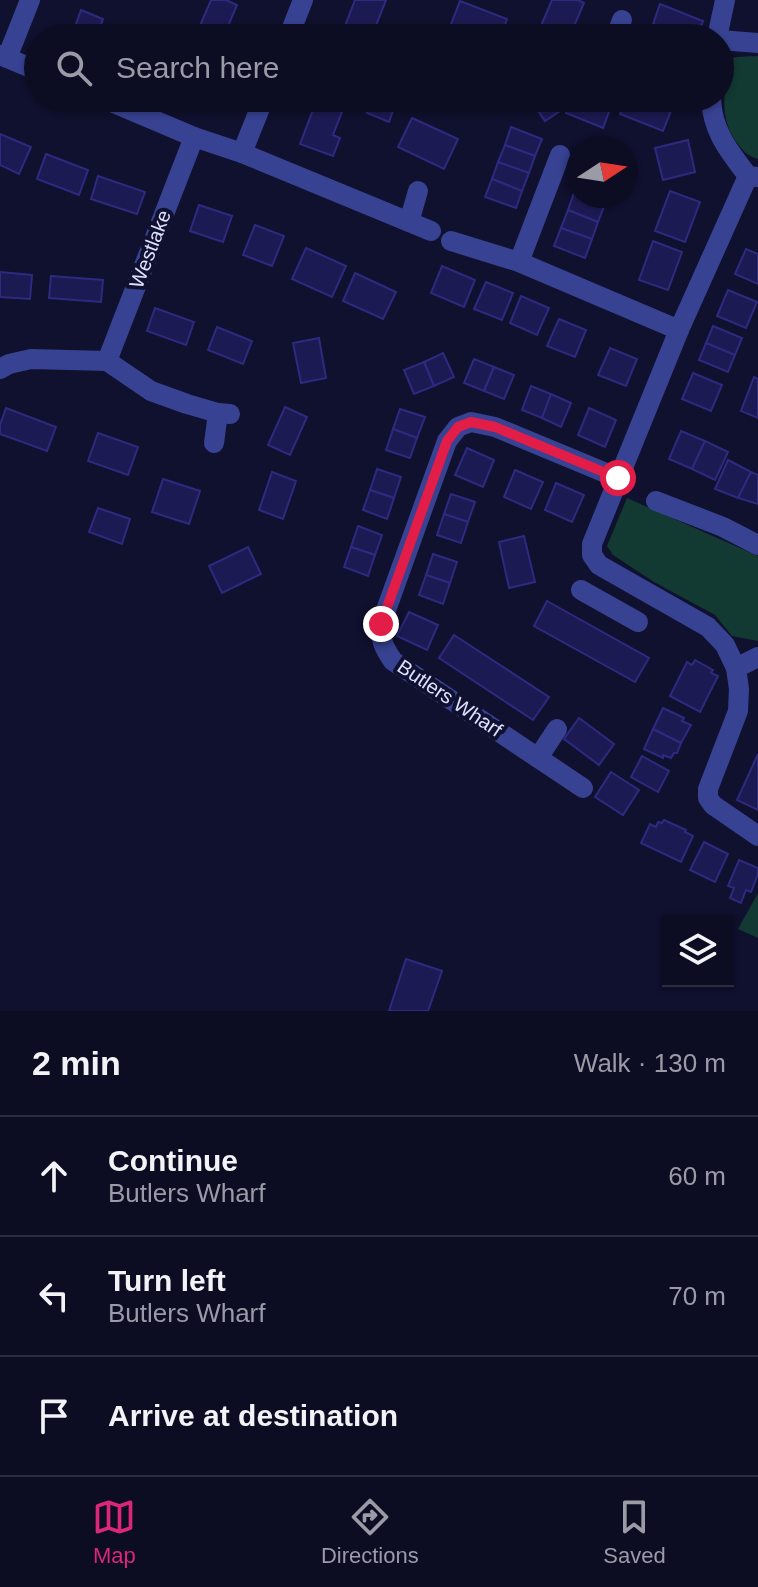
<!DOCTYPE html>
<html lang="en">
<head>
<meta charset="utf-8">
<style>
	body { margin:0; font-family:Helvetica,sans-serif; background:#15152b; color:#f1f3f6 }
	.controls { position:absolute; right:24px; bottom:24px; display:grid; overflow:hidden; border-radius:0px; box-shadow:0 2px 6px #0004 }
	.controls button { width:72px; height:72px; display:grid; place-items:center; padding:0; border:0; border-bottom:2px solid #2c2c41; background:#0c0c23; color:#f1f3f6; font:40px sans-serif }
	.compass { position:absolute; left:566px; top:136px; width:72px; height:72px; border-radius:50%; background:#0c0c23; box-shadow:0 2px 6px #0004; rotate:78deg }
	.stop { position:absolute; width:24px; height:24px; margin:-18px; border:6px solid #e11d48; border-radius:50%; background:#fff }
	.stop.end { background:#e11d48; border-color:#fff; box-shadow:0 2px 8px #0008 }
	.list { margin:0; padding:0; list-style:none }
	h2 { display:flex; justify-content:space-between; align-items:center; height:104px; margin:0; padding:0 32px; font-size:34px }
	h2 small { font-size:26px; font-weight:400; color:#9a9ba6 }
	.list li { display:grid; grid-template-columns:52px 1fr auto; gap:24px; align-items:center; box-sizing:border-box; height:120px; padding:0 32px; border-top:2px solid #2c2c41 }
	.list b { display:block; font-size:30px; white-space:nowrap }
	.list p { margin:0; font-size:26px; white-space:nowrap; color:#9a9ba6 }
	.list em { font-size:26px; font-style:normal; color:#9a9ba6 }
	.icon { flex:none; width:44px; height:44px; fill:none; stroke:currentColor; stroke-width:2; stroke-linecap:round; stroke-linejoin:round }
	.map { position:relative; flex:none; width:758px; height:1011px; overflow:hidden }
	.search { position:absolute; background:#0c0c23; box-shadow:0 2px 6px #0004; left:24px; right:24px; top:24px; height:88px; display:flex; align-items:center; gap:20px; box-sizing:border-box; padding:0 28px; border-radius:44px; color:#9a9ba6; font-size:30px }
	.sheet { height:464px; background:#0c0c23 }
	nav { display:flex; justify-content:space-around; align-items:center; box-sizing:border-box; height:112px; border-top:2px solid #2c2c41; background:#0c0c23; font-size:22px; color:#9a9ba6 }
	nav a { display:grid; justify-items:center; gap:4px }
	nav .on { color:#db2777 }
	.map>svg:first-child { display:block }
</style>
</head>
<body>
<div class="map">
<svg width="758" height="1011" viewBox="0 0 758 1011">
	<rect width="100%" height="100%" fill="#10102f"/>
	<g fill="#123a32">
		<path d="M758,56V159C748,156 744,152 738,144C718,119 725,91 728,61L736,57Z"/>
		<path d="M627,498L758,556V641L732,636L715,615L654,582L613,555L607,546Z"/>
		<path d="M758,893V938L738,929Z"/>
	</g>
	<g fill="#1c1a52" stroke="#2d2a80" stroke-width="2">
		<path d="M211,0H226L237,5L223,38H197L195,37Z"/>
		<path d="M355,0H386L371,38H363L343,31Z"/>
		<path d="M552,0H578L584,3L569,38H564L540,28Z"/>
		<path d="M460,1L507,19L500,38H461L448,32Z"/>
		<path d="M660,4L703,21L697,38H670L665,36L667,29L653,24Z"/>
		<path d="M81,10L103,19L96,38H71Z"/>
		<path d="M174,98H201L197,108Z"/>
		<path d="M372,98H385L396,102L389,122L367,113Z"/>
		<path d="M545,98H555L563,109L545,121L534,105Z"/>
		<path d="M572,98H597L612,104L603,128L566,113Z"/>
		<path d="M627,98H653L673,106L663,131L620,114Z"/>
		<path d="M316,102L342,112L333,135L340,138L333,156L300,144Z"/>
		<path d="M412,118L458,139L444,169L398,147Z"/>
		<path d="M511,127L542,139L535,156L505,145Z"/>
		<path d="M0,134L31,147L19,174L0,165Z"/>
		<path d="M688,140L695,172L663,180L655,148Z"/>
		<path d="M505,145L535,156L529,173L498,162Z"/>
		<path d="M46,154L88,170L79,195L37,179Z"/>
		<path d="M498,162L529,173L522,191L492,179Z"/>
		<path d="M98,176L145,192L137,214L91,199Z"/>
		<path d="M492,179L522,191L516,208L485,197Z"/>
		<path d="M670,191L700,202L685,242L655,231Z"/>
		<path d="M574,193L578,194V196H583L605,204L598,222L568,210Z"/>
		<path d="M583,196H608L605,204Z"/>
		<path d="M199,205L232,216L223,242L190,231Z"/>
		<path d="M568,210L598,222L592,239L561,228Z"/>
		<path d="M255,225L284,236L272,266L243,255Z"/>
		<path d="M561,228L592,239L585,258L554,246Z"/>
		<path d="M653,241L682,252L668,290L639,280Z"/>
		<path d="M306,248L346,266L332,297L292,279Z"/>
		<path d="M746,249L758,254V284L735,274Z"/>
		<path d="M442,266L475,280L464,307L431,293Z"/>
		<path d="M0,272L32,275L30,299L0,297Z"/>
		<path d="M355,273L396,292L383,319L343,301Z"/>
		<path d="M51,276L103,280L101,302L49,298Z"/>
		<path d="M486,282L513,293L502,320L474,309Z"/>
		<path d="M728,290L757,302L746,328L717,316Z"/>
		<path d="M521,296L549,308L537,335L510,323Z"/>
		<path d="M155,308L194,322L186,345L147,331Z"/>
		<path d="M559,319L586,330L575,357L547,346Z"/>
		<path d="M713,326L742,338L735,355L706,343Z"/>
		<path d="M217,327L252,341L243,364L208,350Z"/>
		<path d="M319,338L326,378L301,383L293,343Z"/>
		<path d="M706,343L735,355L728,372L699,360Z"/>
		<path d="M610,348L637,359L626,386L598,375Z"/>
		<path d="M443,353L454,377L434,386L424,362Z"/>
		<path d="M474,359L494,367L484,391L464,383Z"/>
		<path d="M424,362L434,386L414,394L404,370Z"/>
		<path d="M494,367L514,375L504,399L484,391Z"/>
		<path d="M693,373L722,385L711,411L682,399Z"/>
		<path d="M754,377L758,379V418L741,411Z"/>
		<path d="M531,386L551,394L542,418L522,410Z"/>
		<path d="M551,394L571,403L561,427L542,418Z"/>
		<path d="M285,407L307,417L290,455L268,445Z"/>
		<path d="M6,408L56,427L47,451L0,434V425Z"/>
		<path d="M589,408L616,420L605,447L578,435Z"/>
		<path d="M400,409L425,417L417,438L393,429Z"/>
		<path d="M393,429L417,438L410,458L386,450Z"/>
		<path d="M681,431L705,441L692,469L669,459Z"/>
		<path d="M98,433L138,447L128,475L88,461Z"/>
		<path d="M705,441L728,452L715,480L692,469Z"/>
		<path d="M467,448L494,460L483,487L455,475Z"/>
		<path d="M728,460L751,472L738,498L715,489Z"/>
		<path d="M377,469L401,477L394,498L370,490Z"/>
		<path d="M515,470L543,482L531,509L504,497Z"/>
		<path d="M272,472L296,481L283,519L259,510Z"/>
		<path d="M751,472L758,475V504L738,498Z"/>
		<path d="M163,479L200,491L189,524L152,512Z"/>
		<path d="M556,483L584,495L572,522L545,510Z"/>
		<path d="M370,490L394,498L387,519L363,510Z"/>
		<path d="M451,494L475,502L468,522L444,514Z"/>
		<path d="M98,508L130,519L122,544L89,532Z"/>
		<path d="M444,514L468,522L461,543L437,535Z"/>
		<path d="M358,526L382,535L375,555L351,547Z"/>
		<path d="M524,536L535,582L509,588L499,542Z"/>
		<path d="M248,547L261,574L222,593L209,566Z"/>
		<path d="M351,547L375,555L368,576L344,567Z"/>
		<path d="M433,554L457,562L450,583L426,575Z"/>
		<path d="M426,575L450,583L443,604L419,595Z"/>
		<path d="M547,601L649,658L635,682L534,626Z"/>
		<path d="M409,612L438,625L427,650L397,636Z"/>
		<path d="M454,635L549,697L533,720L439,658Z"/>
		<path d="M695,660L713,670L711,673L718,676L700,712L670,696L687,662L692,665Z"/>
		<path d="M663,708L684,718L682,721L691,725L681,743L653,729Z"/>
		<path d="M579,718L614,744L599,765L564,739Z"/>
		<path d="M653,729L681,743L677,753H674L671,758L663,755V758L644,749Z"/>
		<path d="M758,754V810L737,800Z"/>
		<path d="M642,756L669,771L658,792L631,777Z"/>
		<path d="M611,772L639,790L623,815L595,797Z"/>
		<path d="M664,820L686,830L685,832L693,836L681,862L641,843L650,824L656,827L658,822L662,823Z"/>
		<path d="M704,842L728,854L715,882L690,870Z"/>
		<path d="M739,860L758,868V874L751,892L746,890L741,903L730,898L734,888L728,886Z"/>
		<path d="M406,959L442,971L428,1011H389Z"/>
	</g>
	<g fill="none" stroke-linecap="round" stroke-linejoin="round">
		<g stroke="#374292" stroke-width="20">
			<path d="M288,38L303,0"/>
			<path d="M615,38L622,20"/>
			<path d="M717,38L725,0"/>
			<path d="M720,40L758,43"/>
			<path d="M0,55L38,71"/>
			<path d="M7,58L30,0"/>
			<path d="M102,98L194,137L242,153L431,231"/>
			<path d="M711,98C712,131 729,151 748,176L758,177"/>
			<path d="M242,153L264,98"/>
			<path d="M748,176L679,330L592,544V555L599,565L708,627L725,645L736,668L739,689L738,711L708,789V798L713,805L758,836"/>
			<path d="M409,222L418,191"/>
			<path d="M451,241L519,262L679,330"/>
			<path d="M519,262L560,155"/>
			<path d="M107,361L194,137"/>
			<path d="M0,369L9,364L31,359L107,361L151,391L187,404L218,413L230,414"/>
			<path d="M214,443L218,413"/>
			<path d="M656,501L723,527L758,545"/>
			<path d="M581,590L638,622"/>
			<path d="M736,668L758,657"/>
			<path d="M538,758L557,729"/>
			<path d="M583,788L393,661C384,648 380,640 381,624L447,441L458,427L471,422L495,427L618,478"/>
		</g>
	</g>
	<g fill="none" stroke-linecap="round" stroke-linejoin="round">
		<path stroke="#e11d48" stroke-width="10" d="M381,624L447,441L458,427L471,422L495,427L618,478"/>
	</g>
	<g text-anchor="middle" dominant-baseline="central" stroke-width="8" stroke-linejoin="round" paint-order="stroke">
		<g font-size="20" fill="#dee0ff" stroke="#10102f">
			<text transform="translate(150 249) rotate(-69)">Westlake</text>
			<text transform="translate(450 698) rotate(34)">Butlers Wharf</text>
		</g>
	</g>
</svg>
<div class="controls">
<button><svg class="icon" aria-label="layers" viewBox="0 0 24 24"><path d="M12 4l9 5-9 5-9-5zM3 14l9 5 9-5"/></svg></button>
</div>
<svg class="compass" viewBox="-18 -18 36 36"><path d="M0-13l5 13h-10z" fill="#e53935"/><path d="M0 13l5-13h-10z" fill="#9a9ba6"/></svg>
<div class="stop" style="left:618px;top:478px"></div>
<div class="stop end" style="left:381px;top:624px"></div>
<div class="search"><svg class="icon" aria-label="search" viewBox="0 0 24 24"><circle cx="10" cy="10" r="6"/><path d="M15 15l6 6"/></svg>Search here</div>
</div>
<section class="sheet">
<h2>2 min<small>Walk · 130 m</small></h2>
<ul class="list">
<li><svg class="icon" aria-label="ahead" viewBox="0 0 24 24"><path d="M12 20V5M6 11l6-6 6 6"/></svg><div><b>Continue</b><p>Butlers Wharf</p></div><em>60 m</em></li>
<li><svg class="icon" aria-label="left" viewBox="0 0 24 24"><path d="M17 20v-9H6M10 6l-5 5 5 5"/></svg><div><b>Turn left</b><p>Butlers Wharf</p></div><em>70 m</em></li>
<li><svg class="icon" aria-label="arrive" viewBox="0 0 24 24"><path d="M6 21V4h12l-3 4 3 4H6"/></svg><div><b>Arrive at destination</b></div></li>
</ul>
</section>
<nav>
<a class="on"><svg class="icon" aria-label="map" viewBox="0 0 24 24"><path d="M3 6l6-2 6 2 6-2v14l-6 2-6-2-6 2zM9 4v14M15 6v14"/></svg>Map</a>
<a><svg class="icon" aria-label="directions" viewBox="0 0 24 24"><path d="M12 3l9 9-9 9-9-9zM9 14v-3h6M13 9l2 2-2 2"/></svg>Directions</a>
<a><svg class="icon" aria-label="saved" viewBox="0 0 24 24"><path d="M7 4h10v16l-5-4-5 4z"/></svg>Saved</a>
</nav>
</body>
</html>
